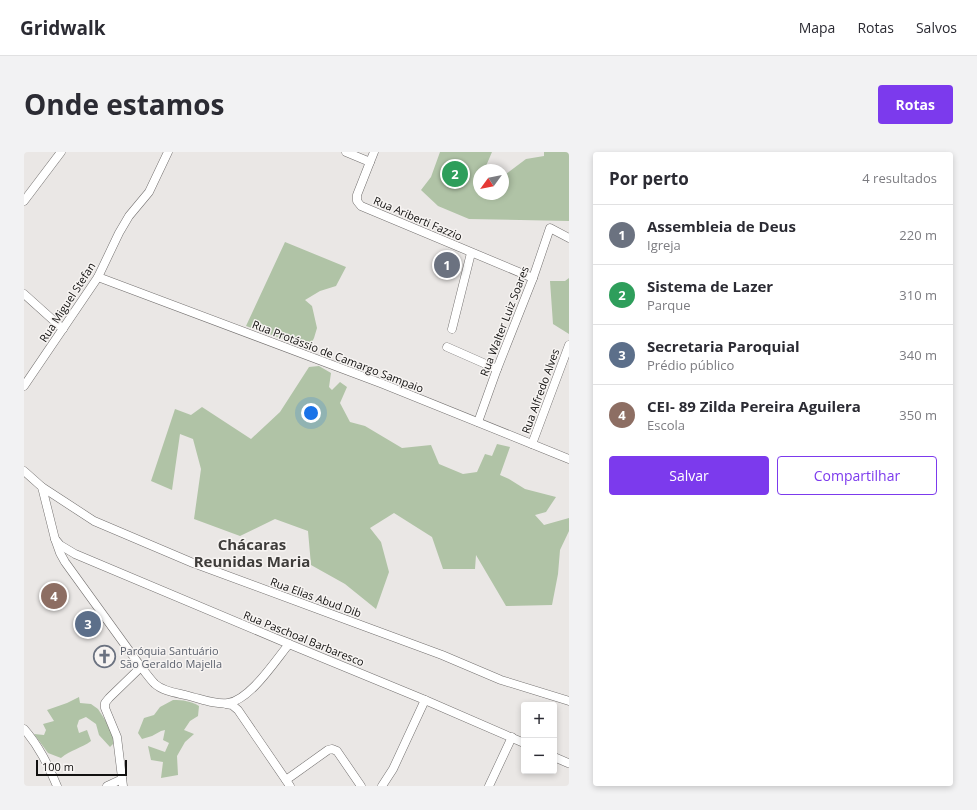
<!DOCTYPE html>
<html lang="pt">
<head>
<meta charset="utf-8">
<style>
	body { margin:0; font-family:"Open Sans",sans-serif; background:#f2f2f3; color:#2b2b33 }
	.controls { position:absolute; right:12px; bottom:12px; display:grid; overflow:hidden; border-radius:4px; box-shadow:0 2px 6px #0003 }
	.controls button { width:36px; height:36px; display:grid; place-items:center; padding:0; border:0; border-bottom:1px solid #e1e1e2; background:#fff; color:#2b2b33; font:20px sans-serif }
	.compass { position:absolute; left:449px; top:12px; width:36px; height:36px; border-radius:50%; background:#fff; box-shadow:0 2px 6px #0003; rotate:237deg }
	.scale { position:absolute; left:12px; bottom:10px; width:91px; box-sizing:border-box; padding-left:4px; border:2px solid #121110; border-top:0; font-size:11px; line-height:14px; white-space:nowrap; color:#121110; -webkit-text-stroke:3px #f7f4f2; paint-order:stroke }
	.you { position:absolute; left:287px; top:261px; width:14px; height:14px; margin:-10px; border:3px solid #fff; border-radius:50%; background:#1a73e8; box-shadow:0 0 0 6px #1a73e833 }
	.badge { display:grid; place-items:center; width:26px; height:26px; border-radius:50%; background:#7c3aed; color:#fff; font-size:13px; font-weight:700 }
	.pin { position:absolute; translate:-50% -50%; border:2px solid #fff; box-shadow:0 1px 4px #0006 }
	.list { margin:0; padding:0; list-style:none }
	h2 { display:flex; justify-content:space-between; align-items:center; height:52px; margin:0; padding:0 16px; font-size:17px }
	h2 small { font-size:13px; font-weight:400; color:#7c7c81 }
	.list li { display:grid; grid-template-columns:26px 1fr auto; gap:12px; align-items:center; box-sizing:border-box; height:60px; padding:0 16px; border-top:1px solid #e1e1e2 }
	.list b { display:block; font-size:15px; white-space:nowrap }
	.list p { margin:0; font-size:13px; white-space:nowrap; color:#7c7c81 }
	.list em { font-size:13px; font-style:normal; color:#7c7c81 }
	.actions { display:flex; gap:8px; padding:12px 16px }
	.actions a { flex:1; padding:9px 0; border:1px solid #7c3aed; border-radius:4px; text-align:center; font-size:14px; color:#7c3aed }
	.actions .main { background:#7c3aed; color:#fff }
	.map { position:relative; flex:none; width:545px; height:634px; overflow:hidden; border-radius:4px }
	header { display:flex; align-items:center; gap:24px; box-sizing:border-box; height:56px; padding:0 20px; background:#fff; border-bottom:1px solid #e1e1e2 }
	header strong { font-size:19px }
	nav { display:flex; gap:22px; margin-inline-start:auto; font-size:14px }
	.intro { display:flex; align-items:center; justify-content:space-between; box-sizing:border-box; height:96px; padding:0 24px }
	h1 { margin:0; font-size:28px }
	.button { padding:10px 18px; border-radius:4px; background:#7c3aed; color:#fff; font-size:14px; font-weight:700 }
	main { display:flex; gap:24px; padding:0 24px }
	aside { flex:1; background:#fff; border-radius:4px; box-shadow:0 2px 6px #0003 }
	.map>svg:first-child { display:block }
</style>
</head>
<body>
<header>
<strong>Gridwalk</strong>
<nav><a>Mapa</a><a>Rotas</a><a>Salvos</a></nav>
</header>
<div class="intro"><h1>Onde estamos</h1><a class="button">Rotas</a></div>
<main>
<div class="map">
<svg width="545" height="634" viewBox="0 0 545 634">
	<defs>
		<filter id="shadow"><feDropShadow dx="1.5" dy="2.5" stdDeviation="0" flood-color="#0004"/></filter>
	</defs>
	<rect width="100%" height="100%" fill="#eae7e5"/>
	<g fill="#b0c3a6">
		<path d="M416,0H468L462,14L472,18H455V42H479V21L482,22L502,7L520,4V0H545V69L445,67L414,54L397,38L407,25Z"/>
		<path d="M261,90L322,115L312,134L296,139L281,148L288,154L293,176L290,186L285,196L222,174Z"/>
		<path d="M545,126V182L529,172L526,129H541Z"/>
		<path d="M295,214L307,221L305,235L308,238L316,230L323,235L316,251L326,270L341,274L378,296L407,293L415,312L439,322L453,320L461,302L468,304L473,292L486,295L476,323L485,327L501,337L532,345L522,360L511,363L520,373L545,366V379L536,398L534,422L528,453L482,454L452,403L451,417H419L408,385L370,361L346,376L357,390L365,420L352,457L321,432L287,413L284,379L251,367L216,384L170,367L177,317L169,287L156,282L148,338L127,329L151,257L167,263L178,255L227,287L256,260L285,215Z"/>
		<path d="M55,545L56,551L67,552L74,557L87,577L90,591L86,595L75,583L72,572L62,565L55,568L53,574L55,581L63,578L67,589C58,596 46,598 37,606L24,601L10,582L20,583L22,578L19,572L30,569L23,558L43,551Z"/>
		<path d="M149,548C159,548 167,549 175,554L174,564L166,569L160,578L170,582L161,590L153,604L154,623L137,626L139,610L127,608L124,594L141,600L145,591L139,588L141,578L137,579L128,584L118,587L114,581L120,566L130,563L136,555Z"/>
	</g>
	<path fill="#b8bbf0" filter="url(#shadow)" d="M422,105L429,107L424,121L418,119Z"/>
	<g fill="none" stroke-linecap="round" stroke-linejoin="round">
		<defs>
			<g id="minor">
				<path d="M322,0L346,10L333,43V49L337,54L509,126"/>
				<path d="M346,10L350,0"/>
				<path d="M0,49L37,0"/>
				<path d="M74,125L359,232L545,307"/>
				<path d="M0,142L39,177"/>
				<path d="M428,177L447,101"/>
				<path d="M423,195L473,217"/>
				<path d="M0,234L74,125L95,81L105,64L125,40L144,0"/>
				<path d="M454,270L473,217L509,126L526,76L545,86"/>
				<path d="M508,292L545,193"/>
				<path d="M0,319L18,335L31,387L36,401L41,410L117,515C122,521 126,527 131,532C140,540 154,541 165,544C177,547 192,553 204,551C226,548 251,509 265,492"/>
				<path d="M18,335L70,369L169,411L334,472L418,503L477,528L545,549"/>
				<path d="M31,387L36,393L51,402L265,492L401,548L500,591"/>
				<path d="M202,552L208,553L214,558L266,634"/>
				<path d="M0,577C15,594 24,613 33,634"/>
				<path d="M530,605L544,611"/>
				<path d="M262,628L304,598L308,597L313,599L337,634"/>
				<path d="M83,634L98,627"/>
				<path d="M99,634L93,585L81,556V551L85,546L117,515"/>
				<path d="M358,634L369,617L401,548"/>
				<path d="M465,634L488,585"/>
			</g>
		</defs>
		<use href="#minor" stroke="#73706f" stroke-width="9"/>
		<use href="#minor" stroke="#fff" stroke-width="8"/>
	</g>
	<defs>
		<symbol id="church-ring" viewBox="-11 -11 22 22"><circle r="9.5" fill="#f7f4f2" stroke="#6b7280" stroke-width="1.5"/><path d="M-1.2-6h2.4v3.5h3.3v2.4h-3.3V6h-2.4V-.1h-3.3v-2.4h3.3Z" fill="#6b7280"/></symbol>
	</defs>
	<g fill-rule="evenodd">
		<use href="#church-ring" x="68" y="492" width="25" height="25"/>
	</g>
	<g text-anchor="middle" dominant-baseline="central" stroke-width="3" stroke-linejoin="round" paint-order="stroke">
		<g font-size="11" fill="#121110" stroke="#f7f4f2">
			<text transform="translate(394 66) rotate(23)">Rua Ariberti Fazzio</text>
			<text transform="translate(43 150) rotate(-57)">Rua Miguel Stefan</text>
			<text transform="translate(480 169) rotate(-69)">Rua Walter Luiz Soares</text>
			<text transform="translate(314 204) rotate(21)">Rua Protássio de Camargo Sampaio</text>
			<text transform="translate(516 239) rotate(-70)">Rua Alfredo Alves</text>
			<text transform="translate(292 445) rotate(20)">Rua Elias Abud Dib</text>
			<text transform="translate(280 486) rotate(22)">Rua Paschoal Barbaresco</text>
		</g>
		<g font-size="11" fill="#5b616d" stroke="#f7f4f2" text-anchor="start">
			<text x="96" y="498">Paróquia Santuário<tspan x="96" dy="13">São Geraldo Majella</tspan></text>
		</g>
		<g font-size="15" font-weight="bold" fill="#3f3d3b" stroke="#f7f4f2">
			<text x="228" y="392">Chácaras<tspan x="228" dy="17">Reunidas Maria</tspan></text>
		</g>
	</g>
</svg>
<div class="controls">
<button>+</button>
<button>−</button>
</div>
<svg class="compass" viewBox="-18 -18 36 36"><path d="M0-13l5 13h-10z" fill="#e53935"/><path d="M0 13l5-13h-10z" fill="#7c7c81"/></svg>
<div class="scale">100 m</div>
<div class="you"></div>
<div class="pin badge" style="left:423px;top:113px;background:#6b7280">1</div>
<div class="pin badge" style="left:431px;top:22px;background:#2e9e5b">2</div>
<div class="pin badge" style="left:64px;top:472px;background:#5c6f8a">3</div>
<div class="pin badge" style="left:30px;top:444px;background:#8d6e63">4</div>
</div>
<aside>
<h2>Por perto<small>4 resultados</small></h2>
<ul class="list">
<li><span class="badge" style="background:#6b7280">1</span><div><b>Assembleia de Deus</b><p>Igreja</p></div><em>220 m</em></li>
<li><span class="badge" style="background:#2e9e5b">2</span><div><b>Sistema de Lazer</b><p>Parque</p></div><em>310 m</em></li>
<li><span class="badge" style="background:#5c6f8a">3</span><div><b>Secretaria Paroquial</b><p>Prédio público</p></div><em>340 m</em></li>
<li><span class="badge" style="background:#8d6e63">4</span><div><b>CEI- 89 Zilda Pereira Aguilera</b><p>Escola</p></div><em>350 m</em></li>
</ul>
<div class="actions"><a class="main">Salvar</a><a>Compartilhar</a></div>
</aside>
</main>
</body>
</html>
